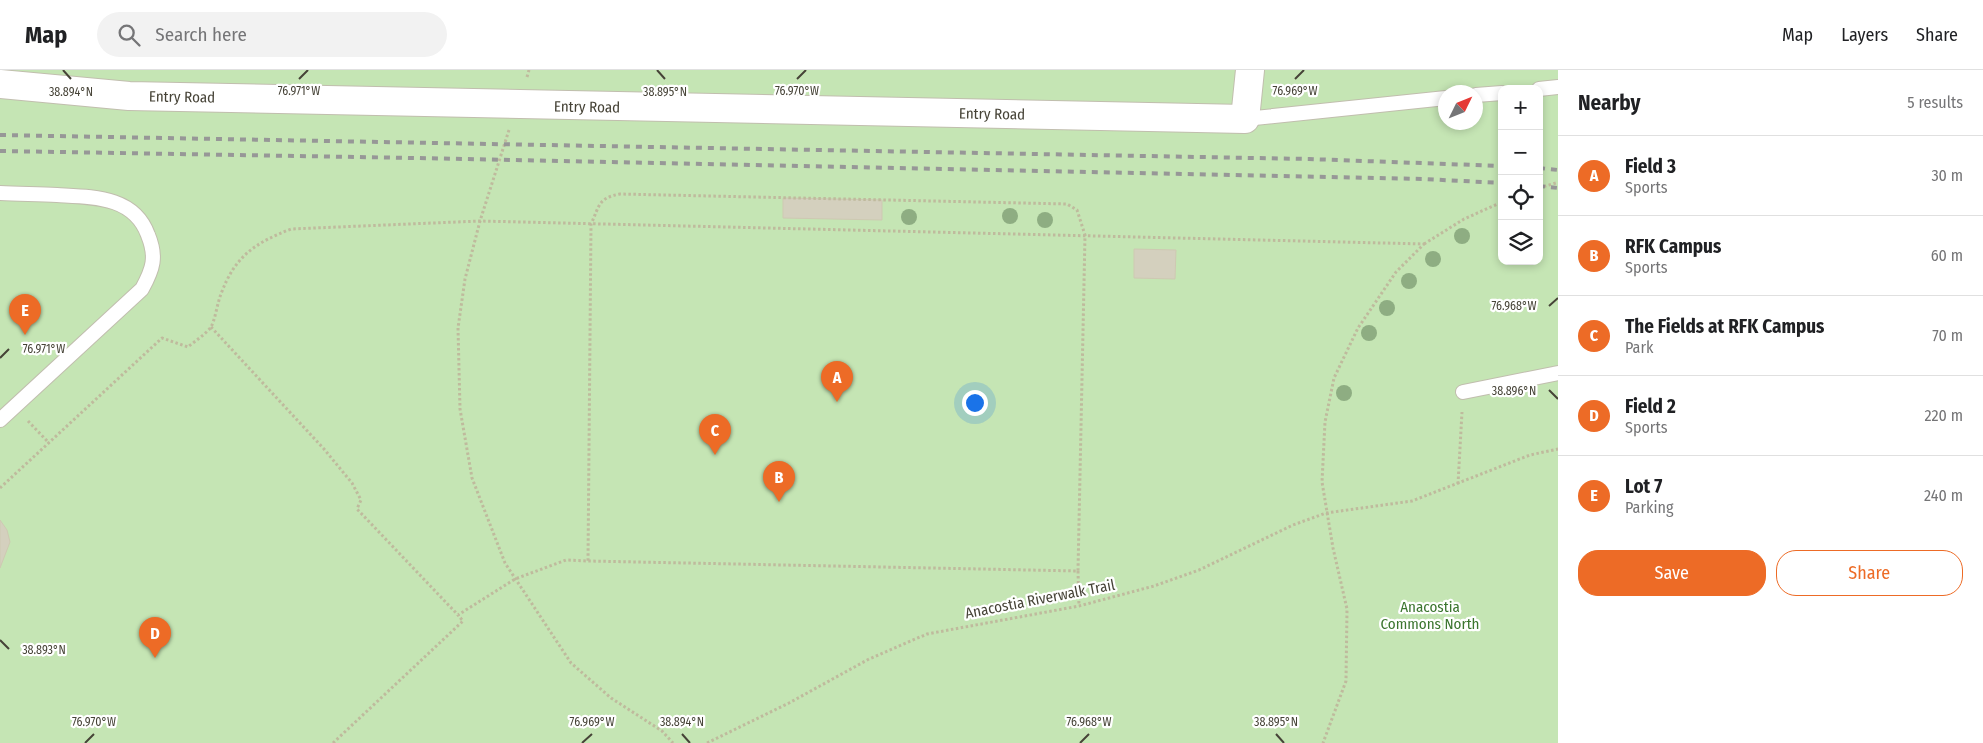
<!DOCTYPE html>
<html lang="en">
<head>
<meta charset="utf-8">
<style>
	body { margin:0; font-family:"Fira Sans Condensed",sans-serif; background:#f2f2f2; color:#202124 }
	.controls { position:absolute; right:15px; top:15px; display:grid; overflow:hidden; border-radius:10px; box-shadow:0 2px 8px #0003 }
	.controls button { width:45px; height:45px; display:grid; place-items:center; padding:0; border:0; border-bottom:1px solid #e0e0e0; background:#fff; color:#202124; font:25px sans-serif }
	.compass { position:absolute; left:1438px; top:15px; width:45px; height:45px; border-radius:50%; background:#fff; box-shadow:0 2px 8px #0003; rotate:47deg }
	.you { position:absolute; left:974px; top:332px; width:18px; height:18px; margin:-12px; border:4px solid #fff; border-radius:50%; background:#1a73e8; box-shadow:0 0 0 8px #1a73e833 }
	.badge { display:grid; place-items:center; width:32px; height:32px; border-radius:50%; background:#ed6b26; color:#fff; font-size:16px; font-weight:700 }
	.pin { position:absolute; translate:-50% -41px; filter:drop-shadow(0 1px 2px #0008) }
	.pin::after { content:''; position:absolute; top:26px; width:18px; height:15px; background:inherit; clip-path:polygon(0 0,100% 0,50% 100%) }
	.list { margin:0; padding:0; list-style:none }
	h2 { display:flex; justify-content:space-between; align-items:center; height:65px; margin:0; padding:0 20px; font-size:21px }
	h2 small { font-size:16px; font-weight:400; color:#757577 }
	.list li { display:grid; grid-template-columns:32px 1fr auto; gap:15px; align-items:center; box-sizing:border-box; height:80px; padding:0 20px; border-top:1px solid #e0e0e0 }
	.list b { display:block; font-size:19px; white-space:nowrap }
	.list p { margin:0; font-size:16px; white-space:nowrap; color:#757577 }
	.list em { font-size:16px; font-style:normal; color:#757577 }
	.actions { display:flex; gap:10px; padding:15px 20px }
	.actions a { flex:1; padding:11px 0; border:1px solid #ed6b26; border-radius:20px; text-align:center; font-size:18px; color:#ed6b26 }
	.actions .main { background:#ed6b26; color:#fff }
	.icon { flex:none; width:28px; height:28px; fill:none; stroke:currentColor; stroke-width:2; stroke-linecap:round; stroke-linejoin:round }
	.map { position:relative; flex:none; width:1558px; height:673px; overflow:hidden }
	header { display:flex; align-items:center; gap:30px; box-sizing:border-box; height:70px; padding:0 25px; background:#fff; border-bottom:1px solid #e0e0e0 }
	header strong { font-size:24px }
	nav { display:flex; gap:28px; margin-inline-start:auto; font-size:18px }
	.search { width:350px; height:45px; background:#f2f2f2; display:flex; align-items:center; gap:12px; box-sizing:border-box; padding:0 18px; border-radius:28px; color:#757577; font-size:19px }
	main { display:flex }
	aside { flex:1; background:#fff }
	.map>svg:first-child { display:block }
</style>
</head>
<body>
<header>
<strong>Map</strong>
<div class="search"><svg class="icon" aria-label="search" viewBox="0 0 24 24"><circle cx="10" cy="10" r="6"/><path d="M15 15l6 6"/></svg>Search here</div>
<nav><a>Map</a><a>Layers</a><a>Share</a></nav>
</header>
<main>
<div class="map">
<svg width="1558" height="673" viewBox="0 0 1558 673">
	<rect width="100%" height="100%" fill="#f3f2e8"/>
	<path fill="#c5e5b4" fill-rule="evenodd" d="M0,0H1558V673H0ZM1502,19H1539V191H1502ZM1446,22H1476V52H1446Z"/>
	<g fill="#d4d0be" stroke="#cec9b2">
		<path d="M783,128L882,130V150L783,148Z"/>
		<path d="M1134,179L1176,180L1175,209L1134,208Z"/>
		<path d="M0,450L7,460L10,472L0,498Z"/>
	</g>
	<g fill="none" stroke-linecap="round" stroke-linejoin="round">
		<defs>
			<g id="lane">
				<path d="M1539,19L1558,17"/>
				<path d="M1476,25L1502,23"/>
				<path d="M1245,49L1446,28"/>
				<path d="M0,123C19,124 38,124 57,125C93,127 134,126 148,165C157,187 153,199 142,219L0,350"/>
				<path d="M1463,322L1558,303"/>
			</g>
			<path id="street" d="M0,14L129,26L1245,49L1250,0"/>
		</defs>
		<use href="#lane" stroke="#c1beae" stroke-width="16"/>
		<use href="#street" stroke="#c1beae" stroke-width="30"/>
		<g stroke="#bfba9d" stroke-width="3" stroke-dasharray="2.5 2.5" stroke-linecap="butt">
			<path d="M527,7L529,0"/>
			<path d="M509,60L480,151L465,209L458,258L460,339L472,408L505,493L571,593L611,628L662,661L673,673"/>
			<path d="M1539,118L1556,113"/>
			<path d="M1424,174L1464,149L1502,132"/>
			<path d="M211,257L324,379L352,413L361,430L357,439L458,545L515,509L566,490L588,491L1078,501L1085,165L1077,140L1067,134L620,124C598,128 600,135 591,154L588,491"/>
			<path d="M28,351L49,373"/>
			<path d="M1458,414L1462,342"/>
			<path d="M0,418L162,268L188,277C195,271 206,264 211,257C216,247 217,234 221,224C235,186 255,173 291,159L480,151L1424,174L1396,202L1358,258L1334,308L1325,352L1322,412L1333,478L1347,539L1346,611L1323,673"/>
			<path d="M1078,501L1079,536"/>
			<path d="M333,673L463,551L458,545"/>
			<path d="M707,673L789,633L869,589L927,564L1079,536L1154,516L1199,500L1293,455L1326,443L1412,431L1530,385L1558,379"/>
		</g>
		<use href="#lane" stroke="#fff" stroke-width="14"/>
		<use href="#street" stroke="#fff" stroke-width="28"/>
		<g stroke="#979797" stroke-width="4" stroke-dasharray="6 6" stroke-linecap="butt">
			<path d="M0,65L1309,89L1502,96"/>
			<path d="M0,81L415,88L1423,109L1502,113"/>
			<path d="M1539,98L1558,100"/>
			<path d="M1539,116L1558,118"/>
		</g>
	</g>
	<g fill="#8ead82">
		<circle cx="1010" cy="146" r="8"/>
		<circle cx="909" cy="147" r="8"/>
		<circle cx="1045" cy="150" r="8"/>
		<circle cx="1462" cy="166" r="8"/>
		<circle cx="1433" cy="189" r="8"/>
		<circle cx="1409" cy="211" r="8"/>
		<circle cx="1387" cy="238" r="8"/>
		<circle cx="1369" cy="263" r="8"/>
		<circle cx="1344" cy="323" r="8"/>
	</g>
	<path fill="none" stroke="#464337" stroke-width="2" d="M63,0L71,9M657,0L665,9M299,9L308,0M797,9L806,0M1295,9L1304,0M1549,236L1558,228M0,288L9,279M1549,320L1558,329M0,570L9,579M682,664L690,673M1276,664L1284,673M85,673L94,664M582,673L592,664M1080,673L1089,664"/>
	<g text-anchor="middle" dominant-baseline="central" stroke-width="4.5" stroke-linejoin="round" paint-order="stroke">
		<g font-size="15" fill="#464337" stroke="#fff">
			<text transform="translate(182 27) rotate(1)">Entry Road</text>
			<text transform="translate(587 37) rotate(1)">Entry Road</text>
			<text transform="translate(992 44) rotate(1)">Entry Road</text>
			<text transform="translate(1040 529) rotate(-11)">Anacostia Riverwalk Trail</text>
		</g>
		<g font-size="15" fill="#3b752e" stroke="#fff">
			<text x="1430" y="537">Anacostia<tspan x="1430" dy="17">Commons North</tspan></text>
		</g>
	</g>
	<g font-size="12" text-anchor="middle" fill="#464337" stroke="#fff" stroke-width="4.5" stroke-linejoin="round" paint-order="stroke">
		<text x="797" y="25">76.970°W</text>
		<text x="299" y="25">76.971°W</text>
		<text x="1295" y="25">76.969°W</text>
		<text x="71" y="26">38.894°N</text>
		<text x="665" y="26">38.895°N</text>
		<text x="1514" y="240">76.968°W</text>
		<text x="44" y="283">76.971°W</text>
		<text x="1514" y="325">38.896°N</text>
		<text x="44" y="584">38.893°N</text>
		<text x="682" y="656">38.894°N</text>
		<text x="1276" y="656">38.895°N</text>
		<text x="94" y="656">76.970°W</text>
		<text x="592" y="656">76.969°W</text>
		<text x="1089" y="656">76.968°W</text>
	</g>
</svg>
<div class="controls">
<button>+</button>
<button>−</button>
<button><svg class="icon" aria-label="locate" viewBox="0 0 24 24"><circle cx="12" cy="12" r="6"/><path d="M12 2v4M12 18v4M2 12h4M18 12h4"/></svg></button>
<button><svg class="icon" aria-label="layers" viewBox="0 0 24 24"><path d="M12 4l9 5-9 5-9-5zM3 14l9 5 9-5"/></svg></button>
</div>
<svg class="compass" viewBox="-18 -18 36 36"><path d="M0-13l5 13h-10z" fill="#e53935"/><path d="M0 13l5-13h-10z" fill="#757577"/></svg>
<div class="you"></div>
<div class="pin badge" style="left:837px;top:332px">A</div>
<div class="pin badge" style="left:779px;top:432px">B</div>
<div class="pin badge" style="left:715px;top:385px">C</div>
<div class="pin badge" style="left:155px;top:588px">D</div>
<div class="pin badge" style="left:25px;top:265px">E</div>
</div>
<aside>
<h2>Nearby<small>5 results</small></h2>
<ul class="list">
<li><span class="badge">A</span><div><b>Field 3</b><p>Sports</p></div><em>30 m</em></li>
<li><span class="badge">B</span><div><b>RFK Campus</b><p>Sports</p></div><em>60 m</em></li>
<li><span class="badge">C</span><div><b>The Fields at RFK Campus</b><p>Park</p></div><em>70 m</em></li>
<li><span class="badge">D</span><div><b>Field 2</b><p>Sports</p></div><em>220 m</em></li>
<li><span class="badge">E</span><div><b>Lot 7</b><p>Parking</p></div><em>240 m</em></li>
</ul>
<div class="actions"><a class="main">Save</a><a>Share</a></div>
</aside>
</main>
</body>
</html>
